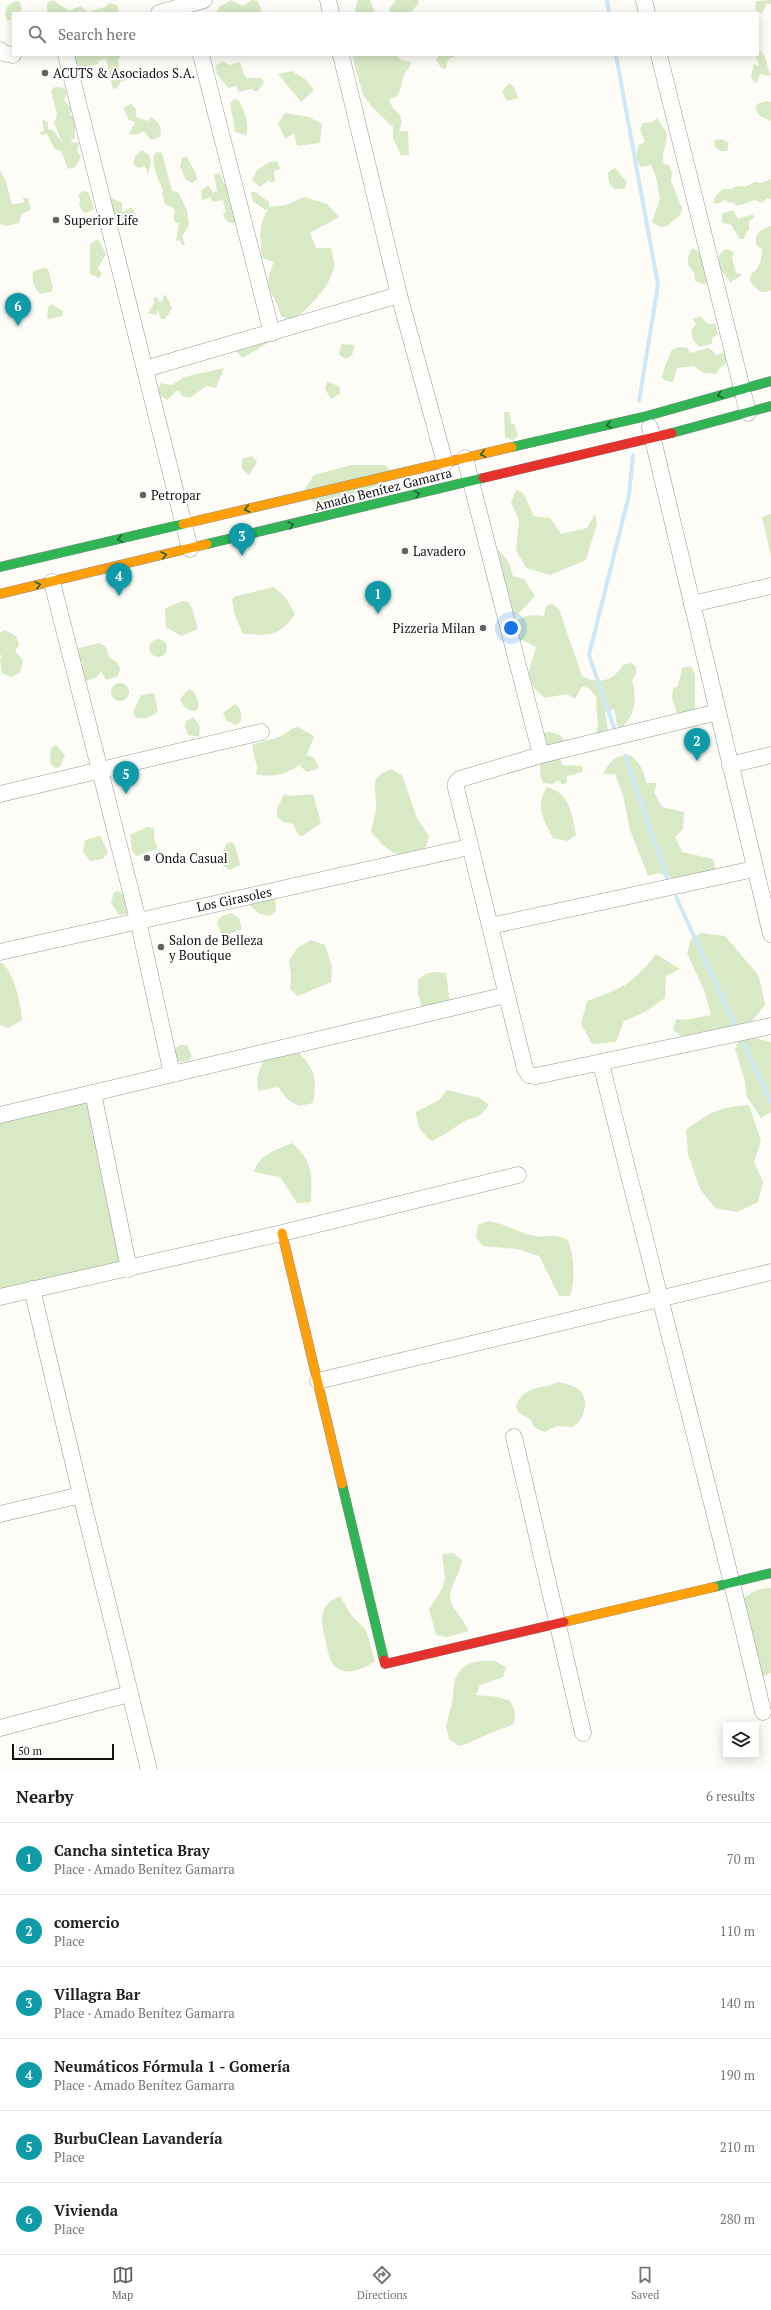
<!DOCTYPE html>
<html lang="en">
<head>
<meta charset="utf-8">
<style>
	body { margin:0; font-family:"PT Serif",serif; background:#f6f6f6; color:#202124 }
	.controls { position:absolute; right:12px; bottom:12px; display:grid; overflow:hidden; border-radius:0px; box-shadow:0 2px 10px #0003 }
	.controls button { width:36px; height:36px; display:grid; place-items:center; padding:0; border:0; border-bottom:1px solid #e0e0e0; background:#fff; color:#202124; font:20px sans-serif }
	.scale { position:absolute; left:12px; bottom:10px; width:102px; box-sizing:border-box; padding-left:4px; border:2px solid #111; border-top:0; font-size:11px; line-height:14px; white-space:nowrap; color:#111; -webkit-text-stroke:3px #fff; paint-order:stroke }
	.you { position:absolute; left:511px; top:628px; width:14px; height:14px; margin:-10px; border:3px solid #fff; border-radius:50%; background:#1a73e8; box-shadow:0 0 0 6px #1a73e833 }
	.badge { display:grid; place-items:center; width:26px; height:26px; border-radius:50%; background:#646362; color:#fff; font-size:13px; font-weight:700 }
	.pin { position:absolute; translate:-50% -33px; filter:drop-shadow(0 1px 2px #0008) }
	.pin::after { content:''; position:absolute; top:21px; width:14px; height:12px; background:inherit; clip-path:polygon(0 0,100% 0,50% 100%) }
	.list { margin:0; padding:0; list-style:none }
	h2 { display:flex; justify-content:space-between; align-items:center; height:52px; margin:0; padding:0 16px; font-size:17px }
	h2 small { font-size:13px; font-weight:400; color:#757577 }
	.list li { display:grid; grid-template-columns:26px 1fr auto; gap:12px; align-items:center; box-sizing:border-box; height:72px; padding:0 16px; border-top:1px solid #e0e0e0 }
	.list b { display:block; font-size:15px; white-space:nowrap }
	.list p { margin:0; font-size:13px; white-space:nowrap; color:#757577 }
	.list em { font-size:13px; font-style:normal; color:#757577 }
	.icon { flex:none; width:22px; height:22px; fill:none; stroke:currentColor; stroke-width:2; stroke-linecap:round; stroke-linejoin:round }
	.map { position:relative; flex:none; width:771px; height:1770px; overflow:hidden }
	.search { position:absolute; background:#fff; box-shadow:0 2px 10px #0003; left:12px; right:12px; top:12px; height:44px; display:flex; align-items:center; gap:10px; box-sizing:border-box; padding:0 14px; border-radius:0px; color:#757577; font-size:15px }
	.sheet { height:484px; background:#fff }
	nav { display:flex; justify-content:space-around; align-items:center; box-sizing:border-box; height:56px; border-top:1px solid #e0e0e0; background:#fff; font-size:11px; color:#757577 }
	nav a { display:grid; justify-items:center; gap:2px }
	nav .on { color:#646362 }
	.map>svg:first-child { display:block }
</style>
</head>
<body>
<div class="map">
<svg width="771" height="1770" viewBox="0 0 771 1770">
	<rect width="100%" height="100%" fill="#fdfcf7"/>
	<g fill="#d8eac5">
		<path d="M53,0L69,11L80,6L88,12L105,7L109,3L117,5L119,13H47V3Z"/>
		<path d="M231,0L243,6L252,0L258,1L262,13H213L216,12L219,7Z"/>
		<path d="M358,0H370L375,13H356L355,10Z"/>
		<path d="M396,0H418L419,3L410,13H390L389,9Z"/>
		<path d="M771,0V4H766L763,12L758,14L755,8L756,1Z"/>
		<path d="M15,1L20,2L22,10L11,15V20L7,21L5,13L7,6Z"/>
		<path d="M760,51C768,56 766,69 771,74L769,76L760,74L757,82L755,83L751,77L754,64L759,66L756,57Z"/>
		<path d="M76,55H121L118,61L120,73L130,70L127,80L121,81L117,88L113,89L106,59L98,61V64L77,69L78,65L74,58Z"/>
		<path d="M352,55H396L401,60L411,62C410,69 405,71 403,77C401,86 401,91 395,98L389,99C393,115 407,111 399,131H408L409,155H401L393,138V127L372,107L363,95Z"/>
		<path d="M439,55H456L448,60L446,69L441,68L436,59Z"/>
		<path d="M222,61L229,65L240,62L244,75L247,78H262L264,83L257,92L251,89L239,92L236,86L228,88L217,74L215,66Z"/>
		<path d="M292,71L305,79L314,90L301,102L278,74Z"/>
		<path d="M509,83L514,87L518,98L507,101L502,92Z"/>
		<path d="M55,87L64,88L67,93L64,100L72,109L70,114L75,119V138L70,142L79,143L77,151L81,157L75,167L68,169L61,151L54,148L47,134L41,135L40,132L44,131L42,120L48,122V129L53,130L63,144L54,123L57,115L51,90Z"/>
		<path d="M234,99L238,100C244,108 250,126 246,135L235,132L230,103Z"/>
		<path d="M768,101L771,102V121L760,116L755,108L759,103Z"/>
		<path d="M131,104L136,109V117L148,121L151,117C159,122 163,127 160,137L151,140L144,131L136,135L129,134L135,122L129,120L123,108Z"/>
		<path d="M285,113L309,117L322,124L320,143L297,146L294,133L285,139L278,123Z"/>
		<path d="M657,118C659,123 664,127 666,132C669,144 660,153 664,164L669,165L672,173L671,181L682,208L681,214L667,226L661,227L652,222L660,199L656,177L651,165L641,167L636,159L638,145L645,142L640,129L643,123L653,122Z"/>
		<path d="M722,139L729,143L727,151H721L715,147L714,140Z"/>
		<path d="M142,150L149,155L151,162L148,175L145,166L138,168L133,163L136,155Z"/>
		<path d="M157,152L162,153L172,191L178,192L187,210L189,225L182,237L185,245H182L180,240L176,241L179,223H176L173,218L175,211L172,207L165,204L162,194L163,190C158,179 153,168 153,156Z"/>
		<path d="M187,157C190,166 197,170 197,180L192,183L186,180L180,167L182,158Z"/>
		<path d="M277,161L280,169L274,171L275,181L271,183L269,180L260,187L252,180L257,170L270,162Z"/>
		<path d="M615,168L627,182L624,189H614L609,183L608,172Z"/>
		<path d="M0,171L6,181L12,205L24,202L23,198H28L31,210L22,214L19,223L6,226L0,224Z"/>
		<path d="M220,173L224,184L227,182L238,222C229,225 225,221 223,213L226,212L223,200L212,202L211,197L202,200L201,191L208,185L213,193L217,191L214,175Z"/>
		<path d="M771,179V199L767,198L762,203L755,200L737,206L733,202L729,203L725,200L717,204L713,203L716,195L723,189H731L737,186L745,187L755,182L762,183Z"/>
		<path d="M83,191L88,192L94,209L86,213L82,211L79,204L80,200L78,195Z"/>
		<path d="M254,191L269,202V207L286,205L304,197L327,204L339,217L310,233L316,248H331C332,254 335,262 334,267C331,286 307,310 292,321L281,316C275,290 260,293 274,262L262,258C260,239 258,225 268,209L265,210L253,201L251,193Z"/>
		<path d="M109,197L122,203V212L132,207L136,215L133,220L122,221L116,226Z"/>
		<path d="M733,210L738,219L753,214L754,218L749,221V230L746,232L744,239H740L731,225L722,223V214Z"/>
		<path d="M771,226V290C762,296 756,288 750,281L751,274L757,269L761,260L762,248L758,247C751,237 760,229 771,226Z"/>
		<path d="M98,239L106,254L98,268L102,274L99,278L90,274V244Z"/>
		<path d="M692,248C705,251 706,270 709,282L703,284L695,281L694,272C685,264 687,258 692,248Z"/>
		<path d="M726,249L734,252L732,258L736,273H740L741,276L730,282C723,270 708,262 726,249Z"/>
		<path d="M44,268L48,269L53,287L51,292L40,294C33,287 32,280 33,271Z"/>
		<path d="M166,295L172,308L165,319H161L158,310L156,315L148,313L154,303L153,298L157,297L160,302L163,300V296Z"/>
		<path d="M51,304L63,311L62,316L49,319L47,317L48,308Z"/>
		<path d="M700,316L708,324L715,323L718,334L712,338V344L699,347L693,339L691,330L696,324L693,319Z"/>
		<path d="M257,331L271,341L243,358L232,348Z"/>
		<path d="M341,344L355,345L352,355L346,359L339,355Z"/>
		<path d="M678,347L688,348L690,353L708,348L713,351L715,355L725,353L727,362L719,369L716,374L704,373L694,366L677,368L673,382L667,381L662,378C663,368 668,361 671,351Z"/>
		<path d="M224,368L216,388L206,386L190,398L182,396L178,390L167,400L157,393L161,383L172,385L184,377Z"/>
		<path d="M327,381L340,387V394L331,399L325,389Z"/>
		<path d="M504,412H509L511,423L515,425L518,436L513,440L505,437Z"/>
		<path d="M252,456L257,462L249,475L242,469V459Z"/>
		<path d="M351,465H385L398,477L344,498L316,505L303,492L314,475Z"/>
		<path d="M516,490L523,493L534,516L550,518L561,534L587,528L595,514L597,524L586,560L550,575L526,568L516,550L519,521L511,502Z"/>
		<path d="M771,514V556L762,517Z"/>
		<path d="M495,550L500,551L509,563L513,576L524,579L535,596L518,614L500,610L486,577V558Z"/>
		<path d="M274,587L286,598L295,614C277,638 271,635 243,634L235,616L232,599L236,596Z"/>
		<path d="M183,601L188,602L192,608L198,629L181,636L166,627L165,610L168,607Z"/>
		<path d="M552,604L559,609L582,676C599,685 613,681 623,665L631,663L636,666V674L632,680C637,699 636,715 621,728L617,725L614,709L605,712L608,731L598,738L596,733C601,722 594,710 597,698L590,689L582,686L575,699L567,694L545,698C520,678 529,674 536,647L522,640H507L505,630C519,618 525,613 544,616L546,606Z"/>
		<path d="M5,630L16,636L19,645L15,651L23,660L20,673L11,677L2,673L0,660L2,657L0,654V633Z"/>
		<circle cx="158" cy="648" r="9"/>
		<path d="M99,643L106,647L109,657C117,663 124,665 117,677L106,680L101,671L97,677L87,681L83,678L81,668L83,662L80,661L77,651L79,648Z"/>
		<path d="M691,666L695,675V709L686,716H678L672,698L673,689L678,686L682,668Z"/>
		<circle cx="120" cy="692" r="9"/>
		<path d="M190,689C197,694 199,701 198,709L194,711C186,710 182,706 180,698Z"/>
		<path d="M154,693L158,711C152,717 143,720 135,717L133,712L141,695Z"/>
		<path d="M235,704C241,708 242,714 241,721L236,725L227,721L223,713Z"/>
		<path d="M194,717L200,727L199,737L188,735L185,726L186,721Z"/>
		<path d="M298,727L314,736C311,744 308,753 304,760C293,774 271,778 256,774L257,768L252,745C262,741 272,740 281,736C287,734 290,728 298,727Z"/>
		<path d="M548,732C560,734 564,735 565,746L559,753L562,765L583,766L582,772L567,776V782L563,785L558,780L553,784L543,783L540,774L542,733Z"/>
		<path d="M56,745L65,755L60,767L55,768L50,763L51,748Z"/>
		<path d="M307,755L314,758L319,768L307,772L300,766Z"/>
		<path d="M629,755C640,762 644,770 646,783H657L654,792L662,807L684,812L683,829L675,837L682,852L713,859L716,869L677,880L659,873L648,876L630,830L623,795L615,774H603C610,761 614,756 629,755Z"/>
		<path d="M391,769L402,775L417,818L429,836L426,847C399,862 389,853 371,832C372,824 376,815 376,807C377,787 367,778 391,769Z"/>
		<path d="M547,787C570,793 572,814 576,835L567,841L553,838C544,821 534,805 547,787Z"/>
		<path d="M284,794L290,796L313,794L321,823L304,835L299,836L293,824L283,822L277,816V809Z"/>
		<path d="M147,827L154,828V840L157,845V849L136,856L132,850L130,835Z"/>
		<path d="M100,836L108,852L103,859L90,861L83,851L85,840Z"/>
		<path d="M231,842L235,845L240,865L230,870L223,866L222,854L226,844Z"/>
		<path d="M118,891L126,897L131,910L126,914L119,915L111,903L114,892Z"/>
		<path d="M275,897L276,911L269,916L260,914L250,906L254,902Z"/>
		<path d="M231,913L239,918L242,929L227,935L221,933L217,922L222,916Z"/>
		<path d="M701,933L725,936L759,976L765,1005L751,1022L723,1034L685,1039L673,1030L676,1019C687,1021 701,1017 711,1015L704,990L687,953L691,939Z"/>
		<path d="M311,940L325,945L332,967L331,982L298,996L290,989L291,975L289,960L298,947Z"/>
		<path d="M656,954L680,969L666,976L665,998L645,1012L624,1021L616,1042L592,1044L581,1024L587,1001C623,988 632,985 656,954Z"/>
		<path d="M0,962C14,969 21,1006 22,1020L8,1028L0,1025Z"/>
		<path d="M436,972L446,973L450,1003L422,1009L418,994V980L425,974Z"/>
		<path d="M751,1037L771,1042V1112L761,1118L747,1097L745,1082L735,1049L738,1042L745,1038Z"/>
		<path d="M180,1045H187L192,1056L188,1061L178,1062L173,1056L174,1049Z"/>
		<path d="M285,1053H299C316,1071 317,1078 313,1103L299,1106L288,1100L278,1087L258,1091L257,1077L264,1059Z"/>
		<path d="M447,1090L480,1098L489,1105C477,1122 473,1115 460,1124C451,1130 443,1136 432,1141C421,1133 417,1126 416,1112L439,1100Z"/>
		<path d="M90,1100L121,1263L0,1289V1123Z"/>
		<path d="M749,1105L761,1141L754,1162L763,1182L758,1202L737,1212L715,1208L700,1189L688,1154L686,1130C710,1112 719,1107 749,1105Z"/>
		<path d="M292,1143C314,1162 312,1176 311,1202L297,1203L280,1177L254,1172C258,1155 278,1149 292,1143Z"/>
		<path d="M488,1221C506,1223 518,1234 535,1236C548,1238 554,1233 568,1240C574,1257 576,1278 570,1296H559L539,1256L517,1249L483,1246L476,1237L478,1225Z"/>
		<path d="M559,1382C564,1384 571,1384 575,1387C591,1395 586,1419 573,1427L556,1426L545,1432L539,1430L534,1427L531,1420L518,1412L516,1406C522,1390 532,1389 547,1386C552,1385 554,1383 559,1382Z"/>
		<path d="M453,1553L462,1560C461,1574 447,1588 451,1602C452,1607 465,1622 469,1631L447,1637L436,1635L429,1609L442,1589L445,1578L442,1554Z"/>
		<path d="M771,1588V1673L760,1678L739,1604C747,1593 757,1588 771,1588Z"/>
		<path d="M340,1596L351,1615L366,1630L375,1661C363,1670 340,1679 331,1661C328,1656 328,1649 326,1643C324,1634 320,1621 323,1612C325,1603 333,1600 340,1596Z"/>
		<path d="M482,1661H495L506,1667L503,1677L480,1685L476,1695L499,1697L510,1701L515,1711L514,1723C506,1729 499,1729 491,1733C479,1737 471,1744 458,1746L449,1739L446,1726L452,1703L455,1679L461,1669L470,1663Z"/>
	</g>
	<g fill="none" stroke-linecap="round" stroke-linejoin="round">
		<g stroke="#cde8f7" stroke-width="4">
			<path d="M607,0L609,13"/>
			<path d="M616,55L658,285L639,401"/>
			<path d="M616,733L589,655L629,495L633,455"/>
			<path d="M625,756L667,878"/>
			<path d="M676,897L734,1023"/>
			<path d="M744,1044L771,1102"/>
		</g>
		<defs>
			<g id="street">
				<path d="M328,0L331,13"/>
				<path d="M644,0L647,13"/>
				<path d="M159,13L204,0"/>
				<path d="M0,50L3,53L13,55"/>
				<path d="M66,55L190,549"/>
				<path d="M201,55L272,333"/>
				<path d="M341,55L399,295L445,463"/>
				<path d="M659,55L748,413"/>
				<path d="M145,369L399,295"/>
				<path d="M650,427L771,934"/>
				<path d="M465,458L541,755"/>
				<path d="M52,582L138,920L172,1074"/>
				<path d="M692,604L771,586"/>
				<path d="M718,712L541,755L460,779L456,783V788L525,1069L529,1075L536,1076L771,1026"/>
				<path d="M730,765L771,755"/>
				<path d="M0,794L261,732"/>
				<path d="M490,926L754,869"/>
				<path d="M0,952L469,847"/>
				<path d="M601,1063C654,1279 712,1495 763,1712"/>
				<path d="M93,1093L129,1269"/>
				<path d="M0,1115L506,995"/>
				<path d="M32,1289L81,1495L149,1770"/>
				<path d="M0,1297L282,1233L518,1175"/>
				<path d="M318,1381L771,1272"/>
				<path d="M514,1437L583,1733"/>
				<path d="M0,1514L81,1495"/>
				<path d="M0,1728L129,1694"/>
			</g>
			<g id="fast">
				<path d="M672,433L771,406"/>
				<path d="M512,447L647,416L771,381"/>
				<path d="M207,544L483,478"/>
				<path d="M0,567L183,524"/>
				<path d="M342,1484L384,1660"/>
				<path d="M714,1587L771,1573"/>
			</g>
			<g id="slow">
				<path d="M183,524L512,447"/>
				<path d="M0,594L207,544"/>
				<path d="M282,1233L342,1484"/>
				<path d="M564,1622L714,1587"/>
			</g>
			<g id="jam">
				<path d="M483,478L672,433"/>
				<path d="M384,1660L385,1664L564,1622"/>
			</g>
		</defs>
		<use href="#street" stroke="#979795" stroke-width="17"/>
		<use href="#fast" stroke="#8e8d8b" stroke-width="10"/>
		<use href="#slow" stroke="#8e8d8b" stroke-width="10"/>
		<use href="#jam" stroke="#8e8d8b" stroke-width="10"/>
		<use href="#street" stroke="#fffffe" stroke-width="16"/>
		<use href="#fast" stroke="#30b455" stroke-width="9"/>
		<use href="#slow" stroke="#ff9f0a" stroke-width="9"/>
		<use href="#jam" stroke="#e5322d" stroke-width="9"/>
	</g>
	<defs><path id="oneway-chevron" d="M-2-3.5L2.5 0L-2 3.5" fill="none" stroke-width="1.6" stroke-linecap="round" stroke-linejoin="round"/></defs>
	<g stroke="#206233">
		<use href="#oneway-chevron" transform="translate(720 395) rotate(164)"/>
		<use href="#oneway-chevron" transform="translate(609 425) rotate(167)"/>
		<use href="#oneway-chevron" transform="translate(483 454) rotate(167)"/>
		<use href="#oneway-chevron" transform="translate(417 494) rotate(-14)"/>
		<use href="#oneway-chevron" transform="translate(247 509) rotate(167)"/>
		<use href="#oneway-chevron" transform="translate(291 525) rotate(-14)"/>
		<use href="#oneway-chevron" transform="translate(120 539) rotate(167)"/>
		<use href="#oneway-chevron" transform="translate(164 555) rotate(-14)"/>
		<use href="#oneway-chevron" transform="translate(38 585) rotate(-13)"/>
	</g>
	<g fill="#646362" stroke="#fff" stroke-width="1.5">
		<circle cx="45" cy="73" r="4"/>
		<circle cx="56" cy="220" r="4"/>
		<circle cx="143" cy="495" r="4"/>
		<circle cx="405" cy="551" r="4"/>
		<circle cx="483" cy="628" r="4"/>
		<circle cx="147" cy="858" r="4"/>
		<circle cx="161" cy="947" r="4"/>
	</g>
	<g text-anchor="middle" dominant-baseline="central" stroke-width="4" stroke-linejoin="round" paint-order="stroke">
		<g font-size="13" fill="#111" stroke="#fff" text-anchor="start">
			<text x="53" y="73">ACUTS &amp; Asociados S.A.</text>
			<text x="64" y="220">Superior Life</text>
			<text x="151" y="495">Petropar</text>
			<text x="413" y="551">Lavadero</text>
			<text x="475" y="628" text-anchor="end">Pizzeria Milan</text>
			<text x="155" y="858">Onda Casual</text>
			<text x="169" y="940">Salon de Belleza<tspan x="169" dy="15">y Boutique</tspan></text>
		</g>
		<g font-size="13" fill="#111" stroke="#fff">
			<text transform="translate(383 489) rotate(-14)">Amado Benítez Gamarra</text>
			<text transform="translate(234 899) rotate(-12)">Los Girasoles</text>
		</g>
	</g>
</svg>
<div class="controls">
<button><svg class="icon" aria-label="layers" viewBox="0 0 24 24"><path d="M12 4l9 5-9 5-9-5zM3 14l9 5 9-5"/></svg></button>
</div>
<div class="scale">50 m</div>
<div class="you"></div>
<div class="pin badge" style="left:378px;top:614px;background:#0f9aa8">1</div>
<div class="pin badge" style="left:697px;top:761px;background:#0f9aa8">2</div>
<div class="pin badge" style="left:242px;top:556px;background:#0f9aa8">3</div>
<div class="pin badge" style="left:119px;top:596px;background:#0f9aa8">4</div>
<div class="pin badge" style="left:126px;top:794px;background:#0f9aa8">5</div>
<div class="pin badge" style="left:18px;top:326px;background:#0f9aa8">6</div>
<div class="search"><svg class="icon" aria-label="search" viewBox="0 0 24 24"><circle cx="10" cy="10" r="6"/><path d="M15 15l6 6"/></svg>Search here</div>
</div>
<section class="sheet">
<h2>Nearby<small>6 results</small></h2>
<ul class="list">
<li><span class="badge" style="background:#0f9aa8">1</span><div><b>Cancha sintetica Bray</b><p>Place · Amado Benítez Gamarra</p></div><em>70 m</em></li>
<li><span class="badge" style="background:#0f9aa8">2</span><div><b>comercio</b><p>Place</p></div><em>110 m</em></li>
<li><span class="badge" style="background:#0f9aa8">3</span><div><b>Villagra Bar</b><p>Place · Amado Benítez Gamarra</p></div><em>140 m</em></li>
<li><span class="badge" style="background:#0f9aa8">4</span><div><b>Neumáticos Fórmula 1 - Gomería</b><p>Place · Amado Benítez Gamarra</p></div><em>190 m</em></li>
<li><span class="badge" style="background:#0f9aa8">5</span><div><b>BurbuClean Lavandería</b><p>Place</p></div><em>210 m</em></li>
<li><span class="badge" style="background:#0f9aa8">6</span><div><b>Vivienda</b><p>Place</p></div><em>280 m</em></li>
</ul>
</section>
<nav>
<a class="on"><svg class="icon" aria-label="map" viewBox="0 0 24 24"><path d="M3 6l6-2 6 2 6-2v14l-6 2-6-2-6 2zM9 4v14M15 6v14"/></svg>Map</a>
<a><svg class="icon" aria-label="directions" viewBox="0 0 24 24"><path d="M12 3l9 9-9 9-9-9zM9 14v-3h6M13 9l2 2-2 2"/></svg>Directions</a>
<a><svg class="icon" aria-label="saved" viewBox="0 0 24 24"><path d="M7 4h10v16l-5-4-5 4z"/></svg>Saved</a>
</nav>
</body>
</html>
